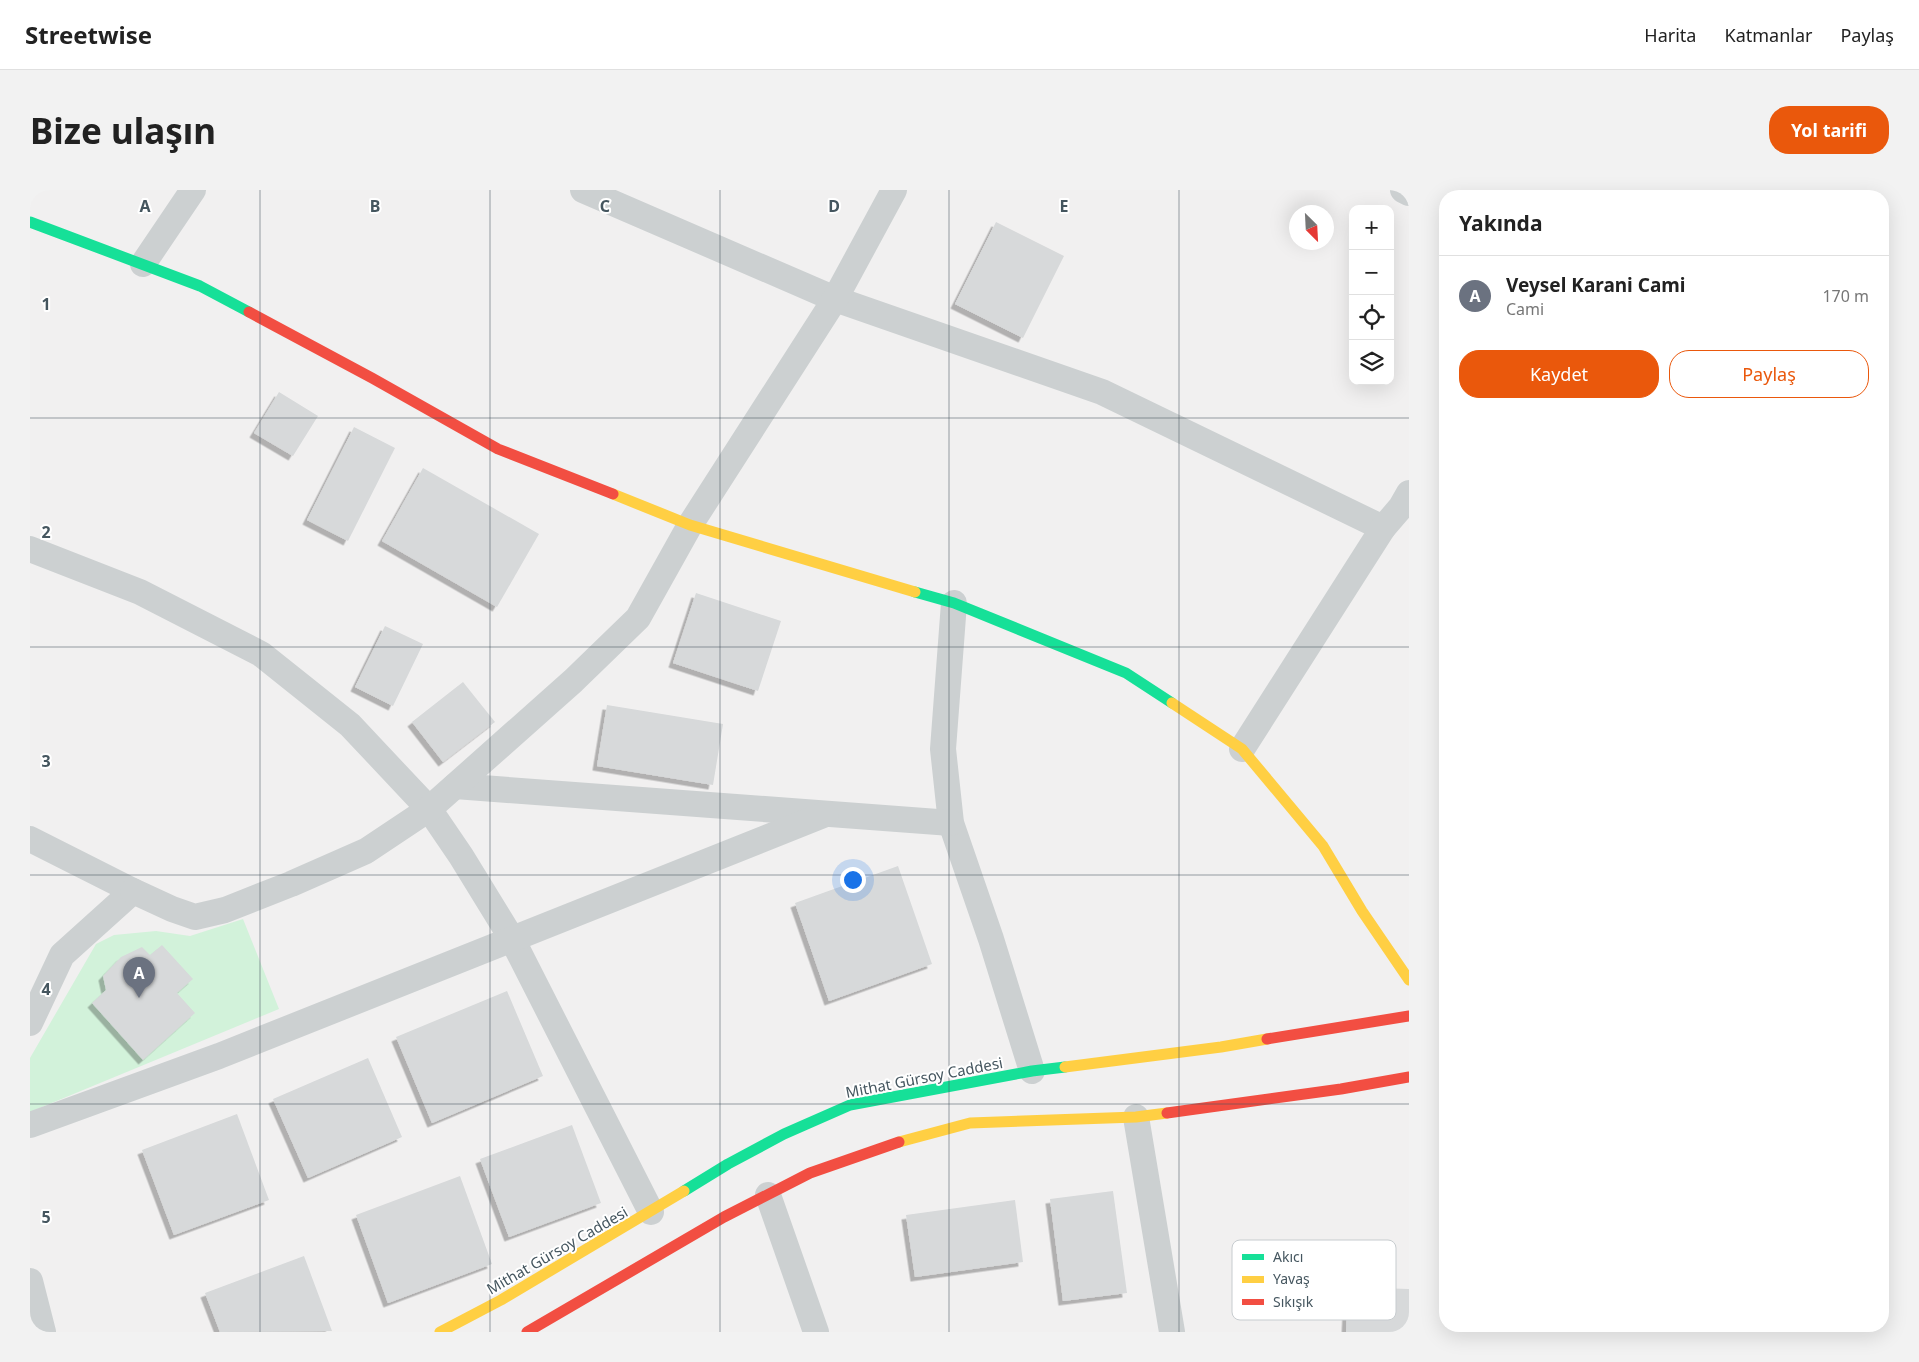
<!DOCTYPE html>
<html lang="tr">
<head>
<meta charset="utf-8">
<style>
	body { margin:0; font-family:"Noto Sans",sans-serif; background:#f2f2f2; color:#222 }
	.controls { position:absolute; right:15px; top:15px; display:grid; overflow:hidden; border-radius:10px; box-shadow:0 5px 20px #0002 }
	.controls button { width:45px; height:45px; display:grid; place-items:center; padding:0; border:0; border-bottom:1px solid #e0e0e0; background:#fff; color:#222; font:25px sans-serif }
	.compass { position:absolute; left:1259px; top:15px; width:45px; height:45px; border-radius:50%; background:#fff; box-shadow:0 5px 20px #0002; rotate:156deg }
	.you { position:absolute; left:822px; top:689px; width:18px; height:18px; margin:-12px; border:4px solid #fff; border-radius:50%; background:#1a73e8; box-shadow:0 0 0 8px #1a73e833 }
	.badge { display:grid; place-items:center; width:32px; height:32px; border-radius:50%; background:#ea580c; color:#fff; font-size:16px; font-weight:700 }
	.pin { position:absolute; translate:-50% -41px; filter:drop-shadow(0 1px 2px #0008) }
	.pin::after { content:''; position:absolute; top:26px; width:18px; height:15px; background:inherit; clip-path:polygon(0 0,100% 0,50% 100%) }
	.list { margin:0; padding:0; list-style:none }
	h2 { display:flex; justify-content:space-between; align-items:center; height:65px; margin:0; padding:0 20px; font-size:21px }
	h2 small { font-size:16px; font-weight:400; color:#767676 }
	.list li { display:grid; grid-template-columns:32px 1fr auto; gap:15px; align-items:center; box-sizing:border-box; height:80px; padding:0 20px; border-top:1px solid #e0e0e0 }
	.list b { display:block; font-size:19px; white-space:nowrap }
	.list p { margin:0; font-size:16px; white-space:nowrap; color:#767676 }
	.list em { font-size:16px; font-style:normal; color:#767676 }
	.actions { display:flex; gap:10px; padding:15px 20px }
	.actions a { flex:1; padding:11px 0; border:1px solid #ea580c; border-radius:20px; text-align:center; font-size:18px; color:#ea580c }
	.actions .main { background:#ea580c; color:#fff }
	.icon { flex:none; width:28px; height:28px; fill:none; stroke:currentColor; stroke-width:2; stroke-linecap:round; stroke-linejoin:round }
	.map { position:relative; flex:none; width:1379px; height:1142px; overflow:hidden; border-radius:20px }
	header { display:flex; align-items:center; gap:30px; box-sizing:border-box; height:70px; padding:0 25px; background:#fff; border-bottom:1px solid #e0e0e0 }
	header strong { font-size:24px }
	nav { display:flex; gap:28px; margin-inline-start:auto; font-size:18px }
	.intro { display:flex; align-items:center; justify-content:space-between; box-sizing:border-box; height:120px; padding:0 30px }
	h1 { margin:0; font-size:35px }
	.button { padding:12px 22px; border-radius:20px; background:#ea580c; color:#fff; font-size:18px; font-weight:700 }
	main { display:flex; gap:30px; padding:0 30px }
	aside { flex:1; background:#fff; border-radius:20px; box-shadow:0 5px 20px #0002 }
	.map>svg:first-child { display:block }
</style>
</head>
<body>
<header>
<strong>Streetwise</strong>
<nav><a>Harita</a><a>Katmanlar</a><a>Paylaş</a></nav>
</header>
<div class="intro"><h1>Bize ulaşın</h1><a class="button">Yol tarifi</a></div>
<main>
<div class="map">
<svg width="1379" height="1142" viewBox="0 0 1379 1142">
	<defs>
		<filter id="shadow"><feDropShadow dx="-4.5" dy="4.5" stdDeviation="0" flood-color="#0004"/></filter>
	</defs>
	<rect width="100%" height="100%" fill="#f1f0f0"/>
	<path fill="#d2f2da" d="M213,729L249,819L0,922V868L66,754L84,745L126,741L160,746Z"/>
	<g fill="#d7d9da" filter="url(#shadow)">
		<path d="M966,32L1034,66L993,148L925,114Z"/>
		<path d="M249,202L288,226L263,266L224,243Z"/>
		<path d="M324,237L365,258L318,351L277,330Z"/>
		<path d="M393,278L509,344L467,417L352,351Z"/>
		<path d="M666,403L751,431L728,501L643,473Z"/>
		<path d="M355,436L393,454L363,516L325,497Z"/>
		<path d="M433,492L465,532L413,572L382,532Z"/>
		<path d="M577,515L693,534L683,595L567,576Z"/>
		<path d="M868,676L902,774L799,811L765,713Z"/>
		<path d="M132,755L163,789L147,803L165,823L113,870L62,813L76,800L73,786L91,767L112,757L120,765Z"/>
		<path d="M477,801L513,886L402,933L366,847Z"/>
		<path d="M338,868L372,947L278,988L243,909Z"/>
		<path d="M207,924L239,1010L144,1045L112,960Z"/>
		<path d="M542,935L571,1013L479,1047L450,969Z"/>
		<path d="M430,986L462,1074L358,1113L326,1025Z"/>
		<path d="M1083,1001L1097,1103L1033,1111L1020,1009Z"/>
		<path d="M985,1010L993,1072L885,1087L876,1025Z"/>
		<path d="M274,1066L302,1141L190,1142L175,1103Z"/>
		<path d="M1318,1097L1379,1099V1142H1316Z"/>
	</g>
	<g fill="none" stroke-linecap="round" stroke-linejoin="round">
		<g stroke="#ccd0d1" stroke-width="26">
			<path d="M553,0L805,109L1072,202L1353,338"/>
			<path d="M1373,0L1379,3"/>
			<path d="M113,74L163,0"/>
			<path d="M0,359L110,402L231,464L320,535L399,619L431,666L482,749L621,1022"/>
			<path d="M924,413L913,559L921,633L961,749L1002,881"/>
			<path d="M1212,559L1353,338L1371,317L1379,303"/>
			<path d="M425,596L921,633"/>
			<path d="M0,649L103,701L32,765L0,833"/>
			<path d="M103,701L142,719L165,727L195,720L261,694L336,661L399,619L543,491L608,428L660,335L805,109L864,0"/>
			<path d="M1106,927L1142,1142"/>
			<path d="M0,935L189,866L796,624"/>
			<path d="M738,1005L786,1142"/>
			<path d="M0,1091L13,1142"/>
		</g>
		<g stroke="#16e098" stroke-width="11">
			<path d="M0,32L170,96L219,122"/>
			<path d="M885,402L924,413L1096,483L1142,513"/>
			<path d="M654,1001L698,974L754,944L820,915L1002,881L1035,877"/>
		</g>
		<g stroke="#ffcf43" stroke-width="11">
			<path d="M583,304L660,335L885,402"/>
			<path d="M1142,513L1212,559L1293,656L1332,721L1379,790"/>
			<path d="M1035,877L1191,857L1237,849"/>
			<path d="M869,952L940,933L1106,927L1137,923"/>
			<path d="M410,1142L471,1110L654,1001"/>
		</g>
		<g stroke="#f24e42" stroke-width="11">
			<path d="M219,122L342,188L468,259L583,304"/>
			<path d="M1237,849L1379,826"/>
			<path d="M1137,923L1311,899L1379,887"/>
			<path d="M497,1142L694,1027L780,983L869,952"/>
		</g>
	</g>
	<path fill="none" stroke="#45565f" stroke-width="1" stroke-opacity="0.55" d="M230,0V1142M460,0V1142M690,0V1142M919,0V1142M1149,0V1142M0,228H1379M0,457H1379M0,685H1379M0,914H1379"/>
	<g text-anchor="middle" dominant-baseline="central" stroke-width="4" stroke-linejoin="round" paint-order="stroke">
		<g font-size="15" fill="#45565f" stroke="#fff">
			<text transform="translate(894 887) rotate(-11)">Mithat Gürsoy Caddesi</text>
			<text transform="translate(527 1060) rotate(-30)">Mithat Gürsoy Caddesi</text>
		</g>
	</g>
	<rect x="1202" y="1050" width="164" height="80" rx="8" fill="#fff" stroke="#c7cccf" stroke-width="1"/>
	<rect x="1212" y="1064" width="22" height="6" fill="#16e098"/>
	<rect x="1212" y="1086" width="22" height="7" fill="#ffcf43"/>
	<rect x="1212" y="1109" width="22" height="6" fill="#f24e42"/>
	<g font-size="14" fill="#45565f">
		<text x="1243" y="1072">Akıcı</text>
		<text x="1243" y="1094">Yavaş</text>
		<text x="1243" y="1117">Sıkışık</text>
	</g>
	<g font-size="16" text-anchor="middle" font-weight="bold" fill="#45565f" stroke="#fff" stroke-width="4" stroke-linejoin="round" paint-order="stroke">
		<text x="115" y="22">A</text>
		<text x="345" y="22">B</text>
		<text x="575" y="22">C</text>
		<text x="804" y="22">D</text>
		<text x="1034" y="22">E</text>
		<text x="16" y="120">1</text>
		<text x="16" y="348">2</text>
		<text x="16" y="577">3</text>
		<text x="16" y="805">4</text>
		<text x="16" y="1033">5</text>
	</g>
</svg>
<div class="controls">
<button>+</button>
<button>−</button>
<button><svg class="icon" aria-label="locate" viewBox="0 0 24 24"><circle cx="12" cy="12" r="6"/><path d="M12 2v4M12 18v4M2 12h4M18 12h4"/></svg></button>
<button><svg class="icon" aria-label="layers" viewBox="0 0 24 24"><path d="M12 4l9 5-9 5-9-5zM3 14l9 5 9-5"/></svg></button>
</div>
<svg class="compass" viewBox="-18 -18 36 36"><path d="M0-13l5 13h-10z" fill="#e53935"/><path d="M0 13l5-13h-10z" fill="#767676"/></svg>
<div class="you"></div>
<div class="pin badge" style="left:109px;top:808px;background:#6b7280">A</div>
</div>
<aside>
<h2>Yakında<small></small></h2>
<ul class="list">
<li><span class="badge" style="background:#6b7280">A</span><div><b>Veysel Karani Cami</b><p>Cami</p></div><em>170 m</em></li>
</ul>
<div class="actions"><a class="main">Kaydet</a><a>Paylaş</a></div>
</aside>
</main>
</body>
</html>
